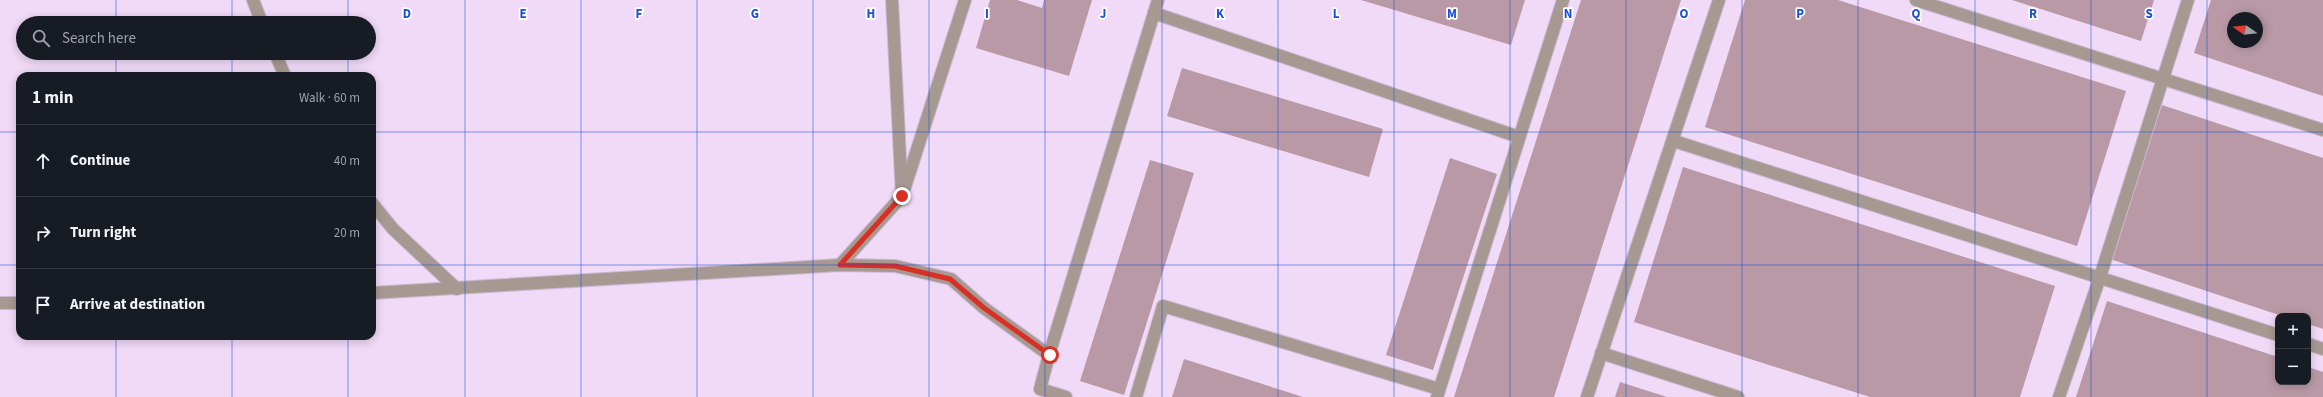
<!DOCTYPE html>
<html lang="en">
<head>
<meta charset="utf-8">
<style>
	body { margin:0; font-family:"Source Sans 3",sans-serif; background:#242831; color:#f1f3f6 }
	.controls { position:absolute; right:12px; bottom:12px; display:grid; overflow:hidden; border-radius:8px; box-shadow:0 2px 10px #0003 }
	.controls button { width:36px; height:36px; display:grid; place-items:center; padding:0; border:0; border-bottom:1px solid #363941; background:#171b24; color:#f1f3f6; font:20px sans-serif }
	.compass { position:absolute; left:2227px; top:12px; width:36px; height:36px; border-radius:50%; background:#171b24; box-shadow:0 2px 10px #0003; rotate:284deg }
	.stop { position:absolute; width:12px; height:12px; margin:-9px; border:3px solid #d93025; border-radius:50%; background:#fff }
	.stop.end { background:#d93025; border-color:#fff; box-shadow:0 1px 4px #0008 }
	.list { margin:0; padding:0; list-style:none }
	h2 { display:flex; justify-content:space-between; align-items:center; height:52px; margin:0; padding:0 16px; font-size:17px }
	h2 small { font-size:13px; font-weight:400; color:#9ea1a6 }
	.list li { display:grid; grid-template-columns:26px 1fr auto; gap:12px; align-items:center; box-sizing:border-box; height:72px; padding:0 16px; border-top:1px solid #363941 }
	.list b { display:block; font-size:15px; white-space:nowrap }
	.list em { font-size:13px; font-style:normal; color:#9ea1a6 }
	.icon { flex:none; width:22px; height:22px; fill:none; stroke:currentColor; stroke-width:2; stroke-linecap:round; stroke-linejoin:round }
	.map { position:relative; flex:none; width:2323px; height:397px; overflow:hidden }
	.search { position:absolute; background:#171b24; box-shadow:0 2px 10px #0003; left:16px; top:16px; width:360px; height:44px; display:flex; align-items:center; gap:10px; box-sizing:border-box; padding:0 14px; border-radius:22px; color:#9ea1a6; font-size:15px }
	.panel { position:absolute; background:#171b24; box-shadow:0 2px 10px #0003; left:16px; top:72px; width:360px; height:268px; border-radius:12px }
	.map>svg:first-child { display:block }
</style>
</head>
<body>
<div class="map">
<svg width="2323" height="397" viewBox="0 0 2323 397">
	<rect width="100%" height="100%" fill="#f0daf7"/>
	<g fill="#b999a6" fill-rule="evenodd">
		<path d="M990,0H1017L1042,8L1044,0H1092L1069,76L976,48Z"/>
		<path d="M1361,0H1525L1511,45Z"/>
		<path d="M1581,0H1681L1554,397H1454Z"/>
		<path d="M1745,0H1838L2126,91L2077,246L1705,127Z"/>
		<path d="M2012,0H2154L2141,41Z"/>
		<path d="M2211,0H2323V96L2194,53ZM2233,18H2257V42H2233Z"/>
		<path d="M1182,68L1383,129L1369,177L1167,116Z"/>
		<path d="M2162,105L2323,158V329L2308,324V316H2282L2110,259Z"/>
		<path d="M1450,158L1497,174L1433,370L1386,355Z"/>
		<path d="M1150,160L1194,173L1124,395L1080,381Z"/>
		<path d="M1683,167L2055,286L2020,397H1870L1634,322Z"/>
		<path d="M2107,301L2278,357V382H2308V367L2323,372V397H2076Z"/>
		<path d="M1184,359L1303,397H1172Z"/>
		<path d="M1620,382L1667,397H1615Z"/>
	</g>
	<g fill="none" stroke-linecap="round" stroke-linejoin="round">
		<defs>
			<g id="minor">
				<path d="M253,0L262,23"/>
				<path d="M1916,0L2323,130"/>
				<path d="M1154,13L1519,137"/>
				<path d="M275,53L285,76"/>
				<path d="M1674,141L2278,335"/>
				<path d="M905,187L965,0"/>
				<path d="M372,203L393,229L457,289"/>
				<path d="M840,265L902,196L892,0"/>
				<path d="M372,293L840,265L895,266L951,279L984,308L1049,355L1040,389L1066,397"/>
				<path d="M0,303H20"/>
				<path d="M2308,344L2323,349"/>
				<path d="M1601,353L1738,397"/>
				<path d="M1049,355L1158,0"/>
				<path d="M1136,397L1163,306L1439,389"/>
				<path d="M1437,397L1563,0"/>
				<path d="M1587,397L1719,0"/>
				<path d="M2059,397L2100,277L2188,0"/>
			</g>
		</defs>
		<use href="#minor" stroke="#ccb8d2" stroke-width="14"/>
		<use href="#minor" stroke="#a69991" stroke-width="12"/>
	</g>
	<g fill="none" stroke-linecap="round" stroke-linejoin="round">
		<path stroke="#d93025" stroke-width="5" d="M902,196L840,265L895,266L950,279L984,308L1050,355"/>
	</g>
	<path fill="none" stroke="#1d4ed8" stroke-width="1" stroke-opacity="0.55" d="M116,0V23M232,0V23M348,0V23M465,0V397M581,0V397M697,0V397M813,0V397M929,0V397M1045,0V397M1162,0V397M1278,0V397M1394,0V397M1510,0V397M1626,0V397M1742,0V397M1858,0V397M1975,0V397M2091,0V397M2207,0V397M116,53V76M232,53V76M348,53V76M0,132H20M372,132H2323M0,265H20M372,265H2323M116,336V397M232,336V397M348,336V397"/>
	<g font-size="13" text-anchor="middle" font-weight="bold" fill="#1d4ed8" stroke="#fff" stroke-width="3.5" stroke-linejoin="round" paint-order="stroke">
		<text x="407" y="18">D</text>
		<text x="523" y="18">E</text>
		<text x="639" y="18">F</text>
		<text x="755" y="18">G</text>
		<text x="871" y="18">H</text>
		<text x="987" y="18">I</text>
		<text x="1103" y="18">J</text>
		<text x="1220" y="18">K</text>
		<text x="1336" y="18">L</text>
		<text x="1452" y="18">M</text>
		<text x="1568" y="18">N</text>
		<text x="1684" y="18">O</text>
		<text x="1800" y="18">P</text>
		<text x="1916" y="18">Q</text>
		<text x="2033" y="18">R</text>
		<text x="2149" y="18">S</text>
	</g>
</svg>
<div class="controls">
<button>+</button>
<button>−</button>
</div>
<svg class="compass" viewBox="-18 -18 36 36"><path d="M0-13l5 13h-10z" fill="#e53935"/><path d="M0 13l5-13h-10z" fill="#9ea1a6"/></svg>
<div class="stop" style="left:1050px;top:355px"></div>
<div class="stop end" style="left:902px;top:196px"></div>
<div class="search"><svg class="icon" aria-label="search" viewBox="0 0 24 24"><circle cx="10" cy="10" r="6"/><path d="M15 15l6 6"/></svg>Search here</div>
<section class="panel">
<h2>1 min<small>Walk · 60 m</small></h2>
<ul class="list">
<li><svg class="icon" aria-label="ahead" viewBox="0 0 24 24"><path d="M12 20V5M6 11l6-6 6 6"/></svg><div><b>Continue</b></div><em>40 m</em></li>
<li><svg class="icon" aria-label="right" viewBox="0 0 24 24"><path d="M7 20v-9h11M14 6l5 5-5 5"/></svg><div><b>Turn right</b></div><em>20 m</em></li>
<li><svg class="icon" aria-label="arrive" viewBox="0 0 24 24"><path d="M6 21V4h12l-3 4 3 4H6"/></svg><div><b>Arrive at destination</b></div></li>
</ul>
</section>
</div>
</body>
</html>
